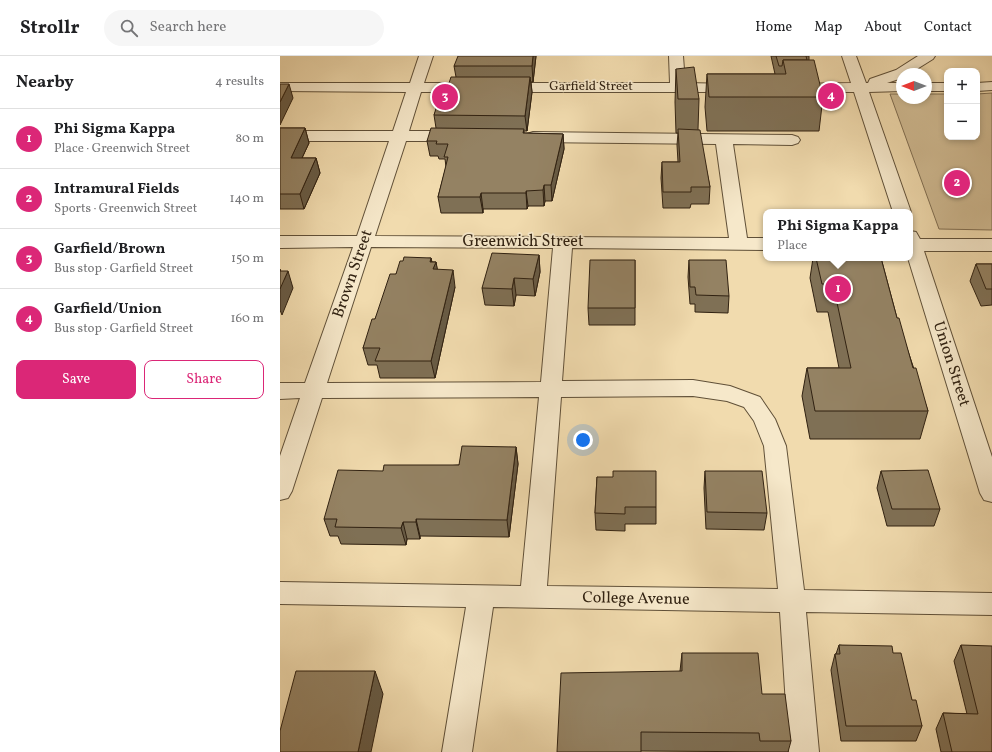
<!DOCTYPE html>
<html lang="en">
<head>
<meta charset="utf-8">
<style>
	body { margin:0; font-family:Vollkorn,serif; background:#f6f6f6; color:#202124 }
	.controls { position:absolute; right:12px; top:12px; display:grid; overflow:hidden; border-radius:8px; box-shadow:0 2px 6px #0003 }
	.controls button { width:36px; height:36px; display:grid; place-items:center; padding:0; border:0; border-bottom:1px solid #e0e0e0; background:#fff; color:#202124; font:20px sans-serif }
	.compass { position:absolute; left:616px; top:12px; width:36px; height:36px; border-radius:50%; background:#fff; box-shadow:0 2px 6px #0003; rotate:270deg }
	.you { position:absolute; left:303px; top:384px; width:14px; height:14px; margin:-10px; border:3px solid #fff; border-radius:50%; background:#1a73e8; box-shadow:0 0 0 6px #1a73e833 }
	.badge { display:grid; place-items:center; width:26px; height:26px; border-radius:50%; background:#db2777; color:#fff; font-size:13px; font-weight:700 }
	.pin { position:absolute; translate:-50% -50%; border:2px solid #fff; box-shadow:0 1px 4px #0006 }
	.popup { position:absolute; left:483px; top:153px; width:150px; height:52px; box-sizing:border-box; display:grid; place-content:center; border-radius:8px; background:#fff; filter:drop-shadow(0 1px 3px #0005); font-size:13px; white-space:nowrap; color:#757577 }
	.popup b { font-size:15px; color:#202124 }
	.popup::after { content:''; position:absolute; left:50%; top:100%; margin-left:-8px; border:8px solid transparent; border-top-color:#fff }
	.list { margin:0; padding:0; list-style:none }
	h2 { display:flex; justify-content:space-between; align-items:center; height:52px; margin:0; padding:0 16px; font-size:17px }
	h2 small { font-size:13px; font-weight:400; color:#757577 }
	.list li { display:grid; grid-template-columns:26px 1fr auto; gap:12px; align-items:center; box-sizing:border-box; height:60px; padding:0 16px; border-top:1px solid #e0e0e0 }
	.list b { display:block; font-size:15px; white-space:nowrap }
	.list p { margin:0; font-size:13px; white-space:nowrap; color:#757577 }
	.list em { font-size:13px; font-style:normal; color:#757577 }
	.actions { display:flex; gap:8px; padding:12px 16px }
	.actions a { flex:1; padding:9px 0; border:1px solid #db2777; border-radius:8px; text-align:center; font-size:14px; color:#db2777 }
	.actions .main { background:#db2777; color:#fff }
	.icon { flex:none; width:22px; height:22px; fill:none; stroke:currentColor; stroke-width:2; stroke-linecap:round; stroke-linejoin:round }
	.map { position:relative; flex:none; width:712px; height:696px; overflow:hidden }
	header { display:flex; align-items:center; gap:24px; box-sizing:border-box; height:56px; padding:0 20px; background:#fff; border-bottom:1px solid #e0e0e0 }
	header strong { font-size:19px }
	nav { display:flex; gap:22px; margin-inline-start:auto; font-size:14px }
	.search { width:280px; height:36px; background:#f6f6f6; display:flex; align-items:center; gap:10px; box-sizing:border-box; padding:0 14px; border-radius:22px; color:#757577; font-size:15px }
	main { display:flex }
	aside { flex:1; background:#fff }
	.map>svg:first-child { display:block }
</style>
</head>
<body>
<header>
<strong>Strollr</strong>
<div class="search"><svg class="icon" aria-label="search" viewBox="0 0 24 24"><circle cx="10" cy="10" r="6"/><path d="M15 15l6 6"/></svg>Search here</div>
<nav><a>Home</a><a>Map</a><a>About</a><a>Contact</a></nav>
</header>
<main>
<aside>
<h2>Nearby<small>4 results</small></h2>
<ul class="list">
<li><span class="badge">1</span><div><b>Phi Sigma Kappa</b><p>Place · Greenwich Street</p></div><em>80 m</em></li>
<li><span class="badge">2</span><div><b>Intramural Fields</b><p>Sports · Greenwich Street</p></div><em>140 m</em></li>
<li><span class="badge">3</span><div><b>Garfield/Brown</b><p>Bus stop · Garfield Street</p></div><em>150 m</em></li>
<li><span class="badge">4</span><div><b>Garfield/Union</b><p>Bus stop · Garfield Street</p></div><em>160 m</em></li>
</ul>
<div class="actions"><a class="main">Save</a><a>Share</a></div>
</aside>
<div class="map">
<svg width="712" height="696" viewBox="0 0 712 696">
	<rect width="100%" height="100%" fill="#f1dbae"/>
	<filter id="stains"><feTurbulence type="fractalNoise" baseFrequency=".005" numOctaves="4"/><feColorMatrix values="0 0 0 0 .2 0 0 0 0 .09 0 0 0 0 .02 0 0 0 .5 -.17"/></filter>
	<radialGradient id="worn" r=".72"><stop offset=".6" stop-color="#630" stop-opacity="0"/><stop offset="1" stop-color="#630" stop-opacity=".3"/></radialGradient>
	<path fill="#d0bb93" stroke="#806e52" d="M712,37V174L659,173L610,38H622V42H646V38H667V81H697V38Z"/>
	<g fill="none" stroke-linecap="round" stroke-linejoin="round">
		<defs>
			<g id="minor">
				<path d="M139,0H153L144,27H390L389,0H403L405,27L455,28L460,29L462,32L460,35L455,36H141L129,75H179L185,77L187,80L185,83L179,85H126L95,180L449,182L436,88L253,86L247,84L245,81L247,78L253,76L512,79L518,81L520,84L518,87L512,89L453,88L467,182H486V194L292,192L282,325L413,324L450,330L480,341L495,363L506,390L524,534L712,537V559L526,556L539,696H509L500,556L213,551L192,696H162L186,551L0,548V526L241,530L259,341L42,342L12,435L8,442L0,444V400L20,342L0,343V327H25L73,191L0,192V180H77L109,85H0V75H113L126,36L0,35V27H130ZM91,191L273,192L261,326L47,327ZM413,340L447,345L464,351L474,365L484,390L498,533L267,530L281,341Z"/>
				<path d="M562,0H576L586,27H588L590,23L616,14L638,0H655L653,3L629,18H622V22L607,27H622V35L589,36L631,156L630,157V156H613L574,36H511L506,35L504,32L506,29L511,28L571,27Z"/>
				<path d="M712,26V34L697,35V27Z"/>
				<rect x="646" y="27" width="21" height="8"/>
				<path d="M630,175L636,176L640,183H712V195H644L712,401V446L704,444L700,437L628,202H630Z"/>
			</g>
		</defs>
		<use href="#minor" stroke="#605038" stroke-width="2"/>
		<use href="#minor" fill="#f6e8ca" fill-rule="evenodd"/>
	</g>
	<g fill="#7f7055" stroke="#302111">
		<path d="M256,0L253,26H251L252,36L247,75H244V77L283,78L284,93L272,145H265L264,150H248L247,153H203V157H161L158,141L166,111L165,103H159L158,100H150L147,85L156,72L154,59L168,30L176,21L174,10Z"/>
		<path d="M491,0H529V4L543,41L539,75H427L425,51L427,18H495Z"/>
		<path d="M396,13L419,43L418,73L430,131L429,148H411L410,152H383L381,122L382,106H398L397,89L398,77H396L395,46Z"/>
		<path d="M0,72H25L29,87L22,102H36L40,117L24,153H0Z"/>
		<path d="M259,199L260,216L255,240L236,239L234,250L205,249L202,232Z"/>
		<path d="M151,202L152,206H156L157,213L175,231L155,322H100L97,309H88L83,292L95,263L116,218L123,205Z"/>
		<path d="M533,202H601L617,262L648,355L640,383H530L522,340L527,312H559L548,256H537L530,222Z"/>
		<path d="M355,204V269H309L308,252Z"/>
		<path d="M409,204L449,240L448,257L415,256V248H410L408,221Z"/>
		<path d="M696,208H712V249L701,250L690,225Z"/>
		<path d="M236,391L238,408L229,481L140,480V483H127L126,489L61,488L58,480H50L44,463L103,415L179,409Z"/>
		<path d="M425,415L487,457L484,474L426,473L424,432Z"/>
		<path d="M601,415L660,453L654,470H607L597,432Z"/>
		<path d="M317,421L376,451V468H345V475L316,474L315,457Z"/>
		<path d="M559,589L613,597L642,670L636,685H561L551,614L555,598H556Z"/>
		<path d="M681,589L712,696H661L656,673L663,657L687,658L674,605Z"/>
		<path d="M402,597L482,638L511,685L508,696L361,695L277,696L400,615Z"/>
	</g>
	<g fill="#685b45" stroke="#302111">
		<path d="M253,0H256L253,26L252,10Z"/>
		<path d="M250,21L252,36L247,75L245,60Z"/>
		<path d="M9,28L13,42L0,69V46Z"/>
		<path d="M25,72L29,87L15,117L11,102Z"/>
		<path d="M283,78L284,93L272,145L271,129Z"/>
		<path d="M36,102L40,117L24,153L20,138Z"/>
		<path d="M264,129L265,145L264,150L263,134Z"/>
		<path d="M246,135L248,150L247,153L246,137Z"/>
		<path d="M201,137L203,153V157L200,141Z"/>
		<path d="M259,199L260,216L255,240L253,223Z"/>
		<path d="M151,202L153,213L156,206L159,222L156,230L150,206Z"/>
		<path d="M0,213L4,224L8,215L13,232L2,259L0,254Z"/>
		<path d="M173,214L175,231L155,322L151,305Z"/>
		<path d="M234,222L236,239L234,250L232,233Z"/>
		<path d="M236,391L238,408L229,481L227,464Z"/>
		<path d="M136,463L140,480V483L136,466Z"/>
		<path d="M123,466L127,483L126,489L121,472Z"/>
		<path d="M95,615L103,638L91,696H78Z"/>
	</g>
	<g fill="#948263" stroke="#302111">
		<path d="M178,0H253L252,10H174Z"/>
		<path d="M496,0H526L527,4H503L502,10H499Z"/>
		<path d="M503,4H534L543,41H429L427,18H506Z"/>
		<path d="M414,11L419,43H398L396,13Z"/>
		<path d="M171,21H250L245,60L154,59L161,36H163L165,30H168Z"/>
		<path d="M0,28H9L0,46Z"/>
		<path d="M0,72H25L11,102H36L20,138H0Z"/>
		<path d="M151,72L244,73L243,77L283,78L271,129H264L263,134L246,135V137H201L200,141H158L168,101H164L168,88H156L157,85H147Z"/>
		<path d="M398,73L420,74L430,131H411V136H383L382,106H400Z"/>
		<path d="M212,197L259,199L253,223L234,222L232,233L202,232Z"/>
		<path d="M124,201L151,202L150,206H156L153,213L173,214L151,305H95L100,292H83L92,263H95L110,218H116L120,205H123Z"/>
		<path d="M536,202H601L617,262H619L633,312H636L648,355H535L527,312H571L553,228H542Z"/>
		<path d="M310,204H355V252H308Z"/>
		<path d="M409,204H446L449,240L416,239L415,231H410Z"/>
		<path d="M696,208H712V233H706Z"/>
		<path d="M0,215H8L0,233Z"/>
		<path d="M182,390L236,391L227,464L136,463V466H123L121,472L55,471L57,463H44L58,414L103,415L104,409H179Z"/>
		<path d="M648,414L660,453H612L601,415Z"/>
		<path d="M333,415H376V451H345V458L315,457L317,421H333Z"/>
		<path d="M425,415H482L487,457L427,456Z"/>
		<path d="M559,589L612,590L613,597H621L632,644H636L642,670H566L555,598H560Z"/>
		<path d="M681,589L712,590V696H672L663,657L698,658Z"/>
		<path d="M402,597H478L482,638H505L511,685H480L479,677L361,676V696H277L281,617L402,615Z"/>
		<path d="M16,615H95L78,696H0V675Z"/>
	</g>
	<g text-anchor="middle" dominant-baseline="central" stroke-width="3.5" stroke-linejoin="round" paint-order="stroke">
		<g font-size="13" fill="#302111" stroke="#f6e8ca">
			<text x="311" y="31">Garfield Street</text>
		</g>
		<g font-size="16" fill="#302111" stroke="#f6e8ca">
			<text x="243" y="186">Greenwich Street</text>
			<text transform="translate(73 218) rotate(-71)">Brown Street</text>
			<text transform="translate(671 308) rotate(72)">Union Street</text>
			<text transform="translate(356 543) rotate(1)">College Avenue</text>
		</g>
	</g>
	<rect width="100%" height="100%" filter="url(#stains)"/>
	<rect width="100%" height="100%" fill="url(#worn)"/>
</svg>
<div class="controls">
<button>+</button>
<button>−</button>
</div>
<svg class="compass" viewBox="-18 -18 36 36"><path d="M0-13l5 13h-10z" fill="#e53935"/><path d="M0 13l5-13h-10z" fill="#757577"/></svg>
<div class="you"></div>
<div class="pin badge" style="left:558px;top:233px">1</div>
<div class="popup"><b>Phi Sigma Kappa</b>Place</div>
<div class="pin badge" style="left:677px;top:127px">2</div>
<div class="pin badge" style="left:165px;top:41px">3</div>
<div class="pin badge" style="left:551px;top:40px">4</div>
</div>
</main>
</body>
</html>
